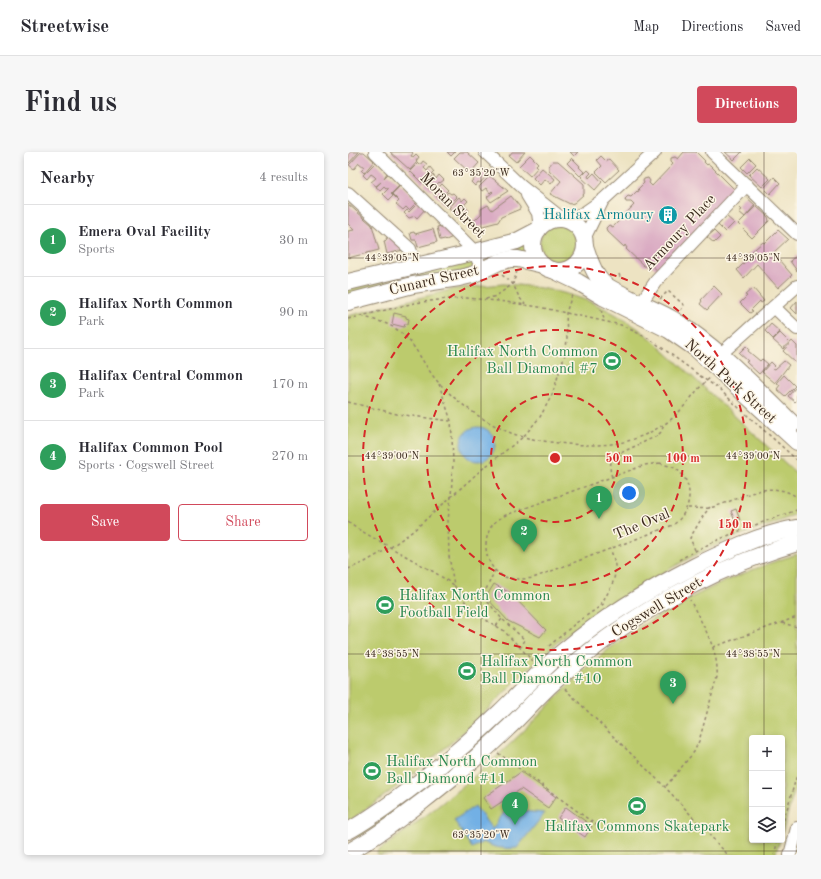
<!DOCTYPE html>
<html lang="en">
<head>
<meta charset="utf-8">
<style>
	body { margin:0; font-family:"Old Standard TT",serif; background:#f7f7f7; color:#2b2b33 }
	.controls { position:absolute; right:12px; bottom:12px; display:grid; overflow:hidden; border-radius:4px; box-shadow:0 2px 6px #0003 }
	.controls button { width:36px; height:36px; display:grid; place-items:center; padding:0; border:0; border-bottom:1px solid #e1e1e2; background:#fff; color:#2b2b33; font:20px sans-serif }
	.you { position:absolute; left:281px; top:341px; width:14px; height:14px; margin:-10px; border:3px solid #fff; border-radius:50%; background:#1a73e8; box-shadow:0 0 0 6px #1a73e833 }
	.badge { display:grid; place-items:center; width:26px; height:26px; border-radius:50%; background:#d1495b; color:#fff; font-size:13px; font-weight:700 }
	.pin { position:absolute; translate:-50% -33px; filter:drop-shadow(0 1px 2px #0008) }
	.pin::after { content:''; position:absolute; top:21px; width:14px; height:12px; background:inherit; clip-path:polygon(0 0,100% 0,50% 100%) }
	.list { margin:0; padding:0; list-style:none }
	h2 { display:flex; justify-content:space-between; align-items:center; height:52px; margin:0; padding:0 16px; font-size:17px }
	h2 small { font-size:13px; font-weight:400; color:#7c7c81 }
	.list li { display:grid; grid-template-columns:26px 1fr auto; gap:12px; align-items:center; box-sizing:border-box; height:72px; padding:0 16px; border-top:1px solid #e1e1e2 }
	.list b { display:block; font-size:15px; white-space:nowrap }
	.list p { margin:0; font-size:13px; white-space:nowrap; color:#7c7c81 }
	.list em { font-size:13px; font-style:normal; color:#7c7c81 }
	.actions { display:flex; gap:8px; padding:12px 16px }
	.actions a { flex:1; padding:9px 0; border:1px solid #d1495b; border-radius:4px; text-align:center; font-size:14px; color:#d1495b }
	.actions .main { background:#d1495b; color:#fff }
	.icon { flex:none; width:22px; height:22px; fill:none; stroke:currentColor; stroke-width:2; stroke-linecap:round; stroke-linejoin:round }
	.map { position:relative; flex:none; width:449px; height:703px; overflow:hidden; border-radius:4px }
	header { display:flex; align-items:center; gap:24px; box-sizing:border-box; height:56px; padding:0 20px; background:#fff; border-bottom:1px solid #e1e1e2 }
	header strong { font-size:19px }
	nav { display:flex; gap:22px; margin-inline-start:auto; font-size:14px }
	.intro { display:flex; align-items:center; justify-content:space-between; box-sizing:border-box; height:96px; padding:0 24px }
	h1 { margin:0; font-size:28px }
	.button { padding:10px 18px; border-radius:4px; background:#d1495b; color:#fff; font-size:14px; font-weight:700 }
	main { display:flex; gap:24px; padding:0 24px }
	aside { flex:1; background:#fff; border-radius:4px; box-shadow:0 2px 6px #0003 }
	.map>svg:first-child { display:block }
</style>
</head>
<body>
<header>
<strong>Streetwise</strong>
<nav><a>Map</a><a>Directions</a><a>Saved</a></nav>
</header>
<div class="intro"><h1>Find us</h1><a class="button">Directions</a></div>
<main>
<aside>
<h2>Nearby<small>4 results</small></h2>
<ul class="list">
<li><span class="badge" style="background:#2e9e5b">1</span><div><b>Emera Oval Facility</b><p>Sports</p></div><em>30 m</em></li>
<li><span class="badge" style="background:#2e9e5b">2</span><div><b>Halifax North Common</b><p>Park</p></div><em>90 m</em></li>
<li><span class="badge" style="background:#2e9e5b">3</span><div><b>Halifax Central Common</b><p>Park</p></div><em>170 m</em></li>
<li><span class="badge" style="background:#2e9e5b">4</span><div><b>Halifax Common Pool</b><p>Sports · Cogswell Street</p></div><em>270 m</em></li>
</ul>
<div class="actions"><a class="main">Save</a><a>Share</a></div>
</aside>
<div class="map">
<svg width="449" height="703" viewBox="0 0 449 703">
	<rect width="100%" height="100%" fill="#fcf5e5"/>
	<filter id="ink" filterUnits="userSpaceOnUse"><feTurbulence type="fractalNoise" baseFrequency=".025" numOctaves="2"/><feDisplacementMap in="SourceGraphic" scale="8" xChannelSelector="R" yChannelSelector="G"/><feConvolveMatrix kernelMatrix="1 2 1 2 8 2 1 2 1" color-interpolation-filters="sRGB"/></filter>
	<filter id="wash" filterUnits="userSpaceOnUse"><feTurbulence type="fractalNoise" baseFrequency=".012" numOctaves="4" result="noise"/><feDisplacementMap in="SourceGraphic" scale="16" xChannelSelector="R" yChannelSelector="G"/><feGaussianBlur stdDeviation="0.9" result="paint"/><feColorMatrix in="noise" values="0 0 0 0 0 0 0 0 0 0 0 0 0 0 0 0 0 1.4 0 .05"/><feComposite in="paint" operator="in"/></filter>
	<g filter="url(#wash)">
		<rect width="100%" height="100%" fill="#ede3c2"/>
		<g fill="#bccb6d" stroke="#7c7a46">
			<circle cx="210" cy="91" r="18"/>
			<path d="M182,88L181,96L184,105L141,110L136,108L135,104Z"/>
			<path d="M126,108V114L120,119L0,144V137Z"/>
			<path d="M155,132C214,135 260,151 306,189L449,322V361C425,374 398,380 373,391C343,404 316,420 288,437C269,448 250,459 232,472C200,496 173,524 145,552C101,596 51,634 0,670V164L106,137Z"/>
			<path d="M449,402V630L434,681V586H404V688H432L427,703H30L29,702L30,699C76,666 120,632 161,593C195,562 224,525 261,497C317,455 383,423 449,402Z"/>
			<path d="M199,524L201,526L105,619L11,686L9,685V682Z"/>
		</g>
		<g fill="#72b0e5" stroke="#566d82">
			<circle cx="130" cy="292" r="17"/>
			<path d="M127,654L144,677L158,658L197,661L169,696C156,697 146,696 135,690L124,696L106,668Z"/>
		</g>
		<g id="blocks">
			<g fill="#daabc3">
				<path d="M0,0H11L0,12L1,2Z"/>
				<path d="M13,0H16L26,9L16,21L13,18L16,15L11,11L6,17L1,13Z"/>
				<path d="M42,0H64L65,1L63,4L65,5L68,2L71,5L68,9L69,10L62,18Z"/>
				<path d="M99,0H107L103,4Z"/>
				<path d="M112,0H119L131,11L122,21L106,6Z"/>
				<path d="M164,0H177L168,10L161,4Z"/>
				<path d="M222,0H230L226,4Z"/>
				<path d="M336,0H348L357,9L356,10L359,13L360,12L362,13L387,38L310,119L302,112L299,114H296L278,97L279,96L277,93L276,95L259,79L258,76L261,73L265,75L286,53L283,50H278L277,47L280,44L283,45L289,39L290,40L291,38L290,37L296,31L295,29L296,27L300,26L302,29L301,31L304,34L325,12L323,10V6L327,5L330,7Z"/>
				<path d="M377,0H394L386,8Z"/>
				<path d="M182,3L190,11L188,13L190,15L182,24L171,14Z"/>
				<path d="M253,4L258,9L261,7L271,18L258,30L248,20L254,14L249,8Z"/>
				<path d="M224,6L232,14L231,15L236,20L232,24L219,11Z"/>
				<path d="M402,6L408,12L399,21L393,15Z"/>
				<path d="M75,9L79,12L76,16L79,19L82,15L86,20L83,23L82,22L74,31L62,19L70,11L72,13Z"/>
				<path d="M205,9H210L236,32V42L226,51L222,52L202,42L213,29L201,18V14Z"/>
				<path d="M28,10L39,21L36,26L40,22L52,33L43,42L45,44L41,48L35,42L40,37L38,36L36,34L32,38L28,35L33,30L28,34L23,30L28,26L26,24L23,22L19,27L15,23Z"/>
				<path d="M409,15L422,27L414,35L401,23Z"/>
				<path d="M135,16L140,22L132,31L130,30L127,34L123,30Z"/>
				<path d="M194,16L207,27L203,32L197,27L192,33L185,26Z"/>
				<path d="M240,18L243,21L240,24L241,26L246,21L254,30L247,38L233,25Z"/>
				<path d="M85,23L88,27L91,23L96,28L92,31L91,30L83,39L76,32Z"/>
				<path d="M142,24L160,39L143,50L139,45L145,40L144,39L142,41L138,36L134,39L131,35Z"/>
				<path d="M426,25L432,31L422,42L416,36Z"/>
				<path d="M94,32L100,38L91,47L85,41Z"/>
				<path d="M53,33L70,49L61,58L58,55L55,58L48,52L51,49L44,42Z"/>
				<path d="M100,40L103,42L105,41L109,45L99,55L92,49Z"/>
				<path d="M163,44L172,55V57L153,65L150,70L127,76L123,72L133,62V57L140,53L144,58Z"/>
				<path d="M397,44L407,53L397,65L391,60L394,58L389,53Z"/>
				<path d="M111,45L114,49L117,46L120,49L116,53L121,59L113,67L101,56Z"/>
				<path d="M71,50L78,56L69,66L67,64L61,66L56,61L59,58L61,60Z"/>
				<path d="M0,52L24,73L31,98L0,106V79L6,78L0,72Z"/>
				<path d="M408,54L420,65L421,69L404,86L390,72Z"/>
				<path d="M378,64L386,71L377,80L370,73Z"/>
				<path d="M99,73L107,84L98,88L97,87L92,88L89,75Z"/>
				<path d="M85,77L89,90L70,95L68,88H64L62,81L66,80L67,82Z"/>
				<path d="M430,78L440,87L425,101L444,123L430,136L409,112L396,126L389,118L402,105L400,103L415,90L417,91Z"/>
				<path d="M366,79L372,85L366,91L359,85Z"/>
				<path d="M38,86H43L59,97L39,102L36,89L39,88Z"/>
				<path d="M449,103V119L442,109Z"/>
				<path d="M366,134L374,142L359,158L352,152L354,149L353,148Z"/>
				<path d="M405,136L416,149L413,151L412,149L403,158L405,159L402,161L392,151L399,144L397,143Z"/>
				<path d="M449,149V162L443,156Z"/>
				<path d="M46,161L58,164V166L61,167L60,172H57L56,175L44,172Z"/>
				<path d="M423,172L432,180L425,187L417,179Z"/>
				<path d="M432,181L441,190L435,197L425,188Z"/>
				<path d="M444,189L449,194V212L435,199Z"/>
				<path d="M398,194L401,197L400,199L412,209L414,207L420,212L411,222L398,210L400,209L391,201Z"/>
				<path d="M436,209L441,213L427,231L414,220L423,210L427,214L425,216L427,217Z"/>
				<path d="M436,223L447,234L437,244L429,237L432,233L429,231Z"/>
				<path d="M449,234V248L447,250L440,244Z"/>
				<path d="M388,357L392,368L387,369L383,359Z"/>
				<path d="M146,432L162,441L198,478L192,485L160,469L138,445Z"/>
				<path d="M173,620L208,645L200,656L173,637L143,657L135,646Z"/>
				<path d="M218,655L244,674L237,685L210,666Z"/>
			</g>
		</g>
	</g>
	<g filter="url(#ink)">
		<use href="#blocks" fill-opacity="0" stroke="#948670" stroke-width="1"/>
		<g fill="none" stroke-linecap="round" stroke-linejoin="round">
			<defs>
				<g id="minor">
					<path d="M27,0L127,100L134,119"/>
					<path d="M137,0L174,35L216,68"/>
					<path d="M364,0L449,82"/>
					<path d="M0,41L62,97L68,113"/>
					<path d="M179,43L190,61L192,76"/>
					<path d="M219,68L236,61L256,47L307,0"/>
					<path d="M236,87L254,50"/>
					<path d="M293,152L297,145L308,129L399,33"/>
					<path d="M426,155L449,177"/>
					<path d="M366,208L449,134"/>
					<path d="M442,703L449,676"/>
				</g>
				<g id="major">
					<circle cx="211" cy="93" r="26"/>
					<path d="M237,94C241,106 245,121 254,130C259,135 266,138 272,141C289,151 309,158 326,168C371,196 407,235 445,272"/>
					<path d="M205,118L230,130L255,145L321,178L347,196L449,290"/>
					<path d="M0,130L127,100L169,89L190,78"/>
					<path d="M0,150L65,133L111,126L124,123L151,110L162,107H170L195,113"/>
					<path d="M0,679C15,671 29,661 43,651C82,623 118,593 152,560C174,539 194,516 218,497C257,464 302,437 347,414C380,398 413,382 449,376"/>
					<path d="M0,700C27,686 51,667 75,649C104,626 133,603 160,576C176,561 190,544 207,529C274,467 361,417 449,391"/>
				</g>
			</defs>
			<use href="#minor" stroke="#948670" stroke-width="14"/>
			<use href="#major" stroke="#948670" stroke-width="18"/>
			<g stroke="#948670" stroke-width="1.5" stroke-dasharray="3 3" stroke-linecap="butt">
				<path d="M271,122L273,128"/>
				<path d="M154,123L165,132L171,145L177,152"/>
				<path d="M138,147L148,144L165,132L169,119"/>
				<path d="M312,147L320,139L336,153L333,158"/>
				<path d="M253,158L256,167"/>
				<path d="M14,164C25,168 38,170 48,177C68,190 75,214 91,231C111,252 136,270 163,281C189,291 243,296 270,291C285,289 302,281 315,273C334,262 346,238 362,226"/>
				<path d="M0,167L67,151L98,147L119,146L151,149L191,155L273,173L302,187L359,229L369,235L390,255L449,308"/>
				<path d="M91,232L103,269L104,285L105,310L103,345L100,368L101,404L106,433L118,451L138,468L155,478L185,509"/>
				<path d="M0,250L49,262L102,269"/>
				<path d="M312,311C316,313 323,314 327,316C348,331 344,359 325,373L185,426C177,427 166,428 157,425C138,417 133,392 143,375C147,369 152,366 158,363L297,313Z"/>
				<path d="M264,325C261,317 262,311 266,304L309,284L313,280L316,273"/>
				<path d="M340,356C347,356 354,357 361,356C392,349 418,325 449,345"/>
				<path d="M0,370L8,376L86,420L106,433"/>
				<path d="M347,398L342,386L355,364L362,355"/>
				<path d="M331,408C370,385 407,373 449,358"/>
				<path d="M0,417L17,410L43,395L65,379L133,318L175,285L192,265L204,243L218,199L219,185L218,161L225,140"/>
				<path d="M147,418L135,444L154,467L177,488L173,495"/>
				<path d="M252,453C265,434 273,420 262,397"/>
				<path d="M434,471L449,475"/>
				<path d="M148,474L154,467"/>
				<path d="M201,494L228,471L257,451"/>
				<path d="M365,495L449,465"/>
				<path d="M217,537L317,635L380,703"/>
				<path d="M150,601L251,675"/>
				<path d="M318,634L346,600L351,589L369,525C371,497 354,472 342,448"/>
				<path d="M434,674L449,623"/>
				<path d="M426,703L430,688"/>
			</g>
			<use href="#minor" stroke="#fff" stroke-width="12"/>
			<use href="#major" stroke="#fff" stroke-width="16"/>
		</g>
	</g>
	<path fill="none" stroke="#3b2a1e" stroke-width="1" stroke-opacity="0.45" d="M133,0V703M416,0V586M0,106H449M0,304H449M0,502H449M416,688V703M0,699H449"/>
	<g fill="none" stroke="#d62828" stroke-width="2" stroke-dasharray="7 5">
		<circle cx="207" cy="306" r="64"/>
		<circle cx="207" cy="306" r="128"/>
		<circle cx="207" cy="306" r="192"/>
	</g>
	<defs>
		<symbol id="building-disc" viewBox="-11 -11 22 22"><circle r="9.5" fill="#0f9aa8" stroke="#fcf5e5"/><path d="M-4-6H4V6H1V3H-1V6H-4ZM-2.5-4.3h1.7v1.8h-1.7ZM.8-4.3h1.7v1.8H.8ZM-2.5-1h1.7V.8h-1.7ZM.8-1h1.7V.8H.8Z" fill="#fff"/></symbol>
		<symbol id="stadium-disc" viewBox="-11 -11 22 22"><circle r="9.5" fill="#2e9e5b" stroke="#fcf5e5"/><path d="M0-5a6.5 5 0 1 0 0 10a6.5 5 0 1 0 0-10ZM-3.5-1.8h7v3.6h-7Z" fill="#fff"/></symbol>
	</defs>
	<g fill-rule="evenodd">
		<use href="#building-disc" x="309" y="52" width="22" height="22"/>
		<use href="#stadium-disc" x="253" y="198" width="22" height="22"/>
		<use href="#stadium-disc" x="26" y="442" width="22" height="22"/>
		<use href="#stadium-disc" x="108" y="508" width="22" height="22"/>
		<use href="#stadium-disc" x="13" y="608" width="22" height="22"/>
		<use href="#stadium-disc" x="278" y="643" width="22" height="22"/>
	</g>
	<g text-anchor="middle" dominant-baseline="central" stroke-width="3" stroke-linejoin="round" paint-order="stroke">
		<g font-size="15" fill="#3b2a1e" stroke="#fcf5e5">
			<text transform="translate(104 54) rotate(45)">Moran Street</text>
			<text transform="translate(332 81) rotate(-47)">Armoury Place</text>
			<text transform="translate(86 129) rotate(-13)">Cunard Street</text>
			<text transform="translate(382 230) rotate(42)">North Park Street</text>
			<text transform="translate(294 373) rotate(-23)">The Oval</text>
			<text transform="translate(309 456) rotate(-31)">Cogswell Street</text>
		</g>
		<g font-size="15" fill="#0d838f" stroke="#fcf5e5" text-anchor="end">
			<text x="306" y="63">Halifax Armoury</text>
		</g>
		<g font-size="15" fill="#27864d" stroke="#fcf5e5" text-anchor="start">
			<text x="250" y="200" text-anchor="end">Halifax North Common<tspan x="250" dy="17">Ball Diamond #7</tspan></text>
			<text x="51" y="444">Halifax North Common<tspan x="51" dy="17">Football Field</tspan></text>
			<text x="133" y="510">Halifax North Common<tspan x="133" dy="17">Ball Diamond #10</tspan></text>
			<text x="38" y="610">Halifax North Common<tspan x="38" dy="17">Ball Diamond #11</tspan></text>
			<text x="289" y="675" text-anchor="middle">Halifax Commons Skatepark</text>
		</g>
	</g>
	<g font-size="10" text-anchor="middle" fill="#3b2a1e" stroke="#fcf5e5" stroke-width="3" stroke-linejoin="round" paint-order="stroke">
		<text x="133" y="24">63°35'20"W</text>
		<text x="44" y="109">44°39'05"N</text>
		<text x="405" y="109">44°39'05"N</text>
		<text x="44" y="307">44°39'00"N</text>
		<text x="405" y="307">44°39'00"N</text>
		<text x="44" y="505">44°38'55"N</text>
		<text x="405" y="505">44°38'55"N</text>
		<text x="133" y="686">63°35'20"W</text>
	</g>
	<circle cx="207" cy="306" r="6" fill="#d62828" stroke="#fcf5e5" stroke-width="2"/>
	<g font-size="12" text-anchor="middle" font-weight="bold" fill="#d62828" stroke="#fcf5e5" stroke-width="3" stroke-linejoin="round" paint-order="stroke">
		<text x="271" y="310">50 m</text>
		<text x="335" y="310">100 m</text>
		<text x="387" y="376">150 m</text>
	</g>
</svg>
<div class="controls">
<button>+</button>
<button>−</button>
<button><svg class="icon" aria-label="layers" viewBox="0 0 24 24"><path d="M12 4l9 5-9 5-9-5zM3 14l9 5 9-5"/></svg></button>
</div>
<div class="you"></div>
<div class="pin badge" style="left:251px;top:367px;background:#2e9e5b">1</div>
<div class="pin badge" style="left:176px;top:400px;background:#2e9e5b">2</div>
<div class="pin badge" style="left:325px;top:552px;background:#2e9e5b">3</div>
<div class="pin badge" style="left:167px;top:673px;background:#2e9e5b">4</div>
</div>
</main>
</body>
</html>
